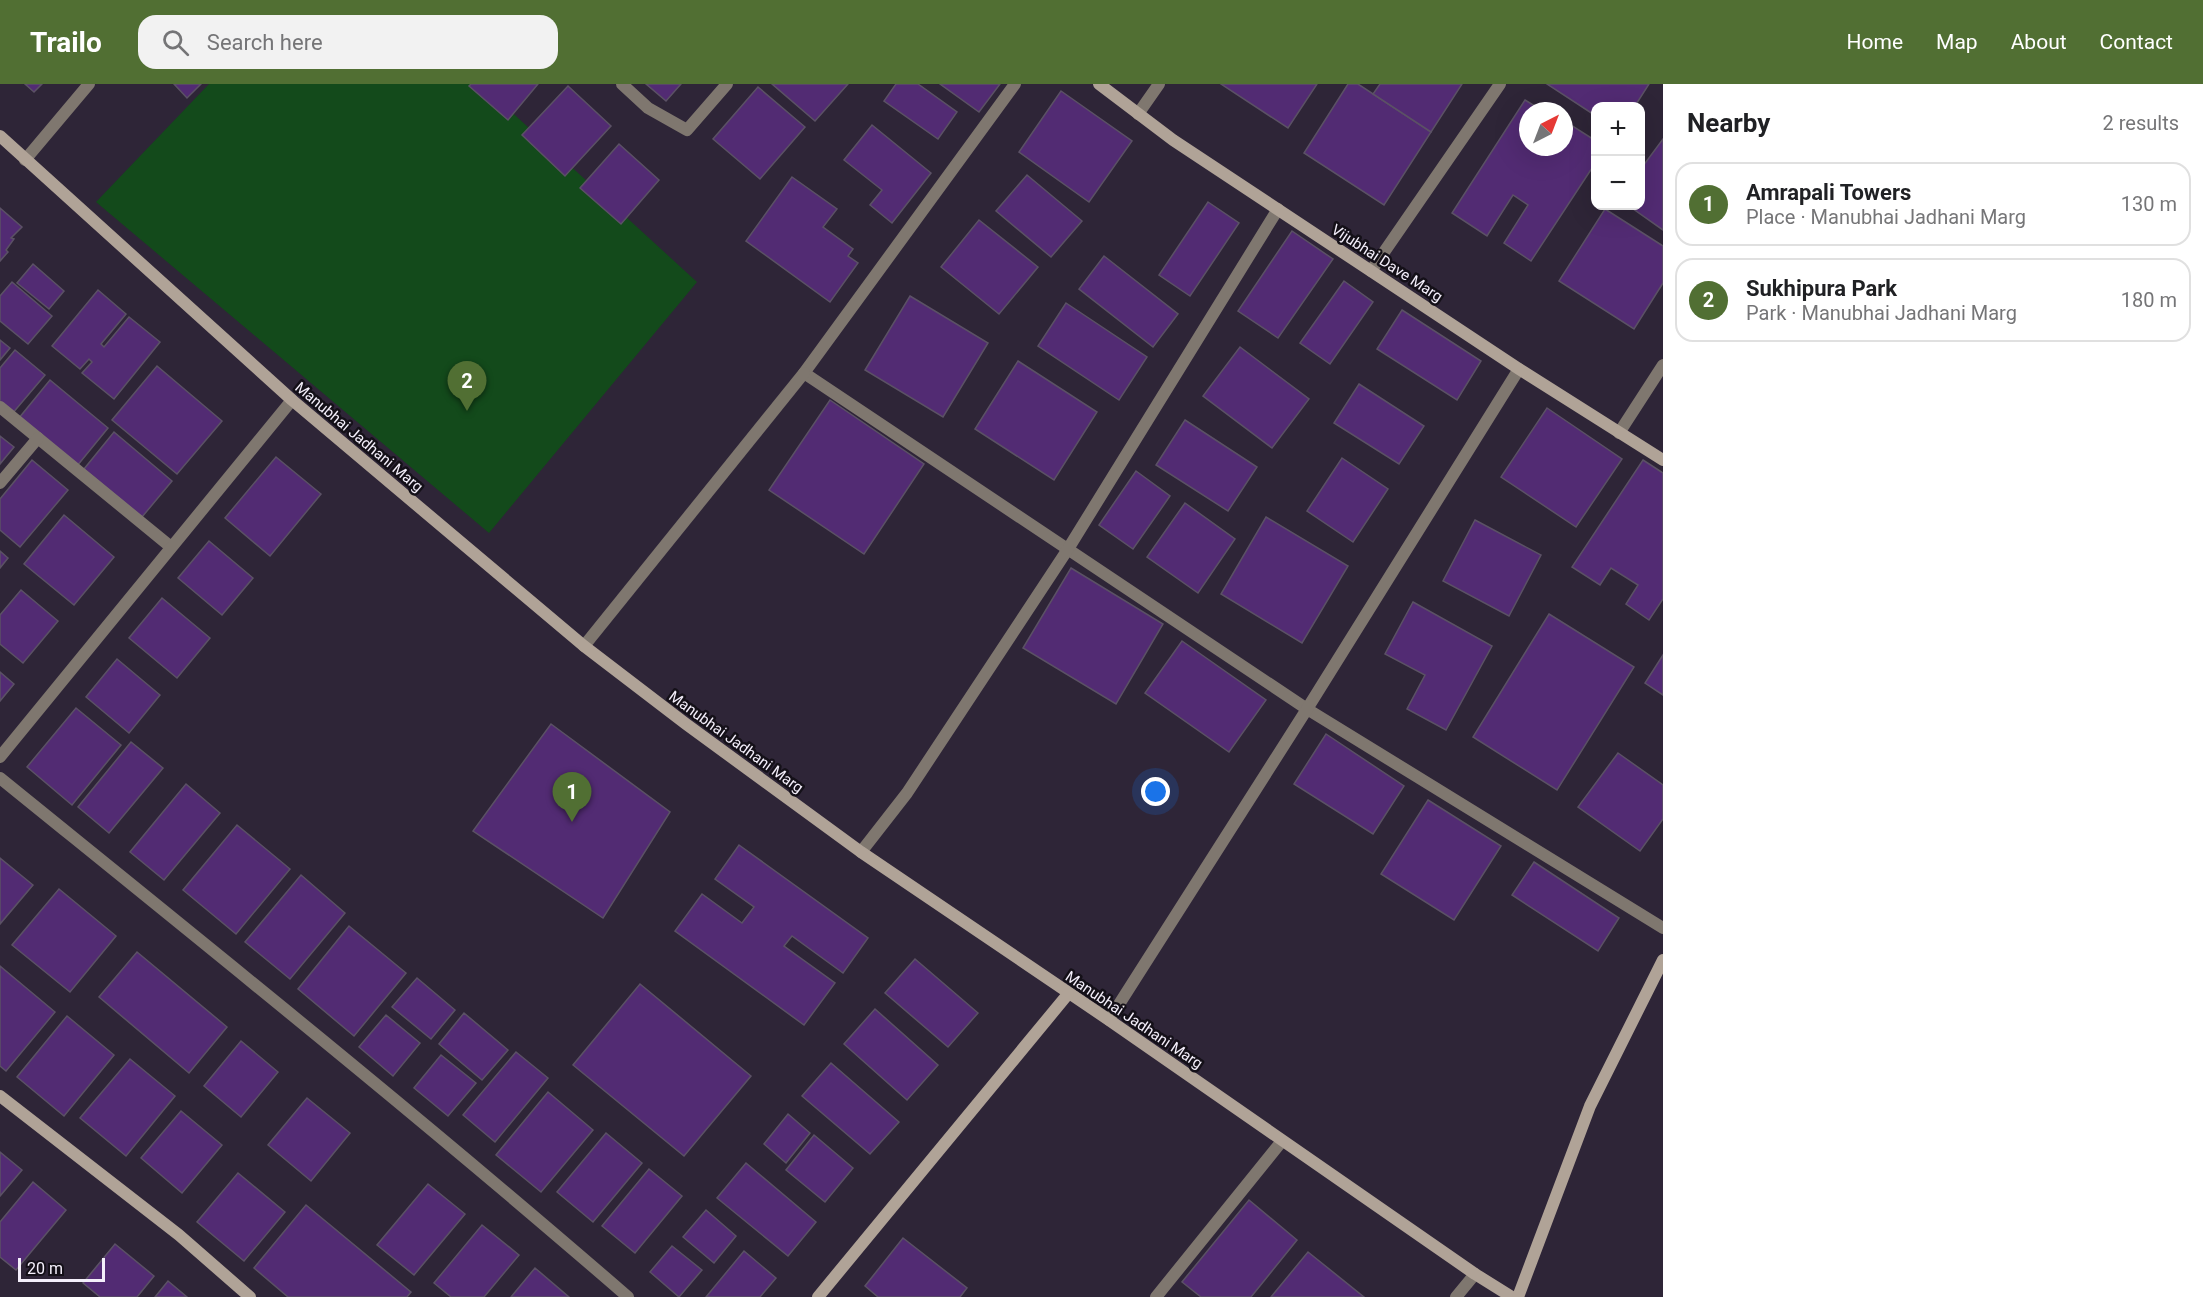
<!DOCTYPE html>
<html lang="en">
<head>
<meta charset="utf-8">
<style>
	body { margin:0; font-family:Roboto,sans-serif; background:#f2f2f2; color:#202124 }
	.controls { position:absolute; right:18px; top:18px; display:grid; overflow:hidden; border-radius:12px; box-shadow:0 6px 24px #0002 }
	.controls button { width:54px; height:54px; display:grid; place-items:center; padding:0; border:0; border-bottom:2px solid #e0e0e0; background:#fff; color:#202124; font:30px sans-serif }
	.compass { position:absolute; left:1519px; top:18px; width:54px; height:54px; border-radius:50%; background:#fff; box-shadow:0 6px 24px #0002; rotate:42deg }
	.scale { position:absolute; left:18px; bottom:15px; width:87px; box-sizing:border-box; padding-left:6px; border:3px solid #f4effb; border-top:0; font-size:16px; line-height:21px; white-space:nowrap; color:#f4effb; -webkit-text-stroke:4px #141018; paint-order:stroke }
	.you { position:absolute; left:1156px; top:708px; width:21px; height:21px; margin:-15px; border:4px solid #fff; border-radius:50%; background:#1a73e8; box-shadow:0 0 0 9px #1a73e833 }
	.badge { display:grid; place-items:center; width:39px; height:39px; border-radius:50%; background:#516f33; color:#fff; font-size:20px; font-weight:700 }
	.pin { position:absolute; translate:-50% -50px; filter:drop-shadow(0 2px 3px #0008) }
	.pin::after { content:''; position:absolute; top:32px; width:21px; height:18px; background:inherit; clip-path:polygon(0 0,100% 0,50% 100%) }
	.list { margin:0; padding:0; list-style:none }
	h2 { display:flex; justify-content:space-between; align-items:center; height:78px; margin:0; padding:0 24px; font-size:26px }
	h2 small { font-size:20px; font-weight:400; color:#757577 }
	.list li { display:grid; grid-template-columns:39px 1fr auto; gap:18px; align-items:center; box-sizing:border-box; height:84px; margin:0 12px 12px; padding:0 12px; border:2px solid #e0e0e0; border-radius:18px }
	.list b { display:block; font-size:22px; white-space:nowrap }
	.list p { margin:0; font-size:20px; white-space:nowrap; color:#757577 }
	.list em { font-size:20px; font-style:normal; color:#757577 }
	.icon { flex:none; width:33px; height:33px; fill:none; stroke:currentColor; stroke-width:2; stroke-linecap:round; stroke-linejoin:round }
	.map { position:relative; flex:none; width:1663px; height:1213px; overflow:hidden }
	header { display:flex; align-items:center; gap:36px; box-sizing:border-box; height:84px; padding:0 30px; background:#516f33; color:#fff }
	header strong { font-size:28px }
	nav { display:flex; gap:33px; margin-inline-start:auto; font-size:21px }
	.search { width:420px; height:54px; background:#f2f2f2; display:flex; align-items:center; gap:15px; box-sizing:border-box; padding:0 21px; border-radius:18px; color:#757577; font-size:22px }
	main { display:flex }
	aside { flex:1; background:#fff }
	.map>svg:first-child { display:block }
</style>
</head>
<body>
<header>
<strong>Trailo</strong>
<div class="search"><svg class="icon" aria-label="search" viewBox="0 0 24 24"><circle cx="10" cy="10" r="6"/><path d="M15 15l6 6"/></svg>Search here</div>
<nav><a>Home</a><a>Map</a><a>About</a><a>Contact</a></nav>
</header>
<main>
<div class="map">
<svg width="1663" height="1213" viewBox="0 0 1663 1213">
	<rect width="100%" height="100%" fill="#2e2537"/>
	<path fill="#134a1b" d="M209,0H481L697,198L489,449L96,118Z"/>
	<g fill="#522b73" stroke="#5b5165" stroke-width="1.5">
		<path d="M25,0H42L34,8Z"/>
		<path d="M174,0H201L187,14Z"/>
		<path d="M471,0H538L508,36L469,2Z"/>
		<path d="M646,0H681L666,17Z"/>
		<path d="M772,0H848L815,37Z"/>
		<path d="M896,0H918L957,28L938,55L884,17Z"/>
		<path d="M940,0H1000L979,28Z"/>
		<path d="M1221,0H1317L1288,44Z"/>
		<path d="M1348,0H1358L1431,48L1384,121L1304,69Z"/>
		<path d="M1380,0H1462L1431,48L1373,10Z"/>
		<path d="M1547,0H1649L1635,22H1596V32Z"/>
		<path d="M568,2L611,42L565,92L522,51Z"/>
		<path d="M758,3L805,43L760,95L713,55Z"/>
		<path d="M1061,7L1132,57L1089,118L1019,68Z"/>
		<path d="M1525,16L1543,27H1528V63H1564V52L1571,41L1596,57V78L1531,177L1504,159L1528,121L1513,111L1487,152L1452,129Z"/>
		<path d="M872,41L931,89L892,139L870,121L882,106L844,76Z"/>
		<path d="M1663,55V146L1629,122H1640V86Z"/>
		<path d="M619,60L659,96L621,140L580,104Z"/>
		<path d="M1027,91L1082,137L1051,173L996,127Z"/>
		<path d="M792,93L837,125L823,143L853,165L848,172L858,179L830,218L746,157Z"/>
		<path d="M1208,118L1239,139L1190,212L1159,191Z"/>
		<path d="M0,124L22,143L11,154L14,155L6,166L8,168L0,177Z"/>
		<path d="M1605,125L1663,162V199L1634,245L1559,197Z"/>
		<path d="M979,136L1038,183L999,230L941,183Z"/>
		<path d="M1292,147L1333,175L1278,254L1238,227Z"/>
		<path d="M1104,172L1178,230L1153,263L1079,205Z"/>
		<path d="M33,180L64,207L49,225L17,199Z"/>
		<path d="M1344,197L1373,218L1330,280L1300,259Z"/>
		<path d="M12,198L52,232L28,260L0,237V212Z"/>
		<path d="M98,206L126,230L101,260L104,263L129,233L160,258L114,315L82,289L92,278L89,275L80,285L52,262Z"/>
		<path d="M910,212L988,259L943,333L865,286Z"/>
		<path d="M1066,219L1147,273L1119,316L1038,262Z"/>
		<path d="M1402,226L1481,277L1457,316L1377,265Z"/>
		<path d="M0,256L10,264L0,276Z"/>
		<path d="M1240,263L1309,315L1272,364L1203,312Z"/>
		<path d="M15,266L45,291L12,330L0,320V284Z"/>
		<path d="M1018,277L1097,328L1054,396L975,345Z"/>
		<path d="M157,282L222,337L177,390L112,336Z"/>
		<path d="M50,296L108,344L77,382L19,334Z"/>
		<path d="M1359,300L1424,342L1399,380L1334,339Z"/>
		<path d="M830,316L924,380L864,470L769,406Z"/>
		<path d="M1547,324L1622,375L1576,443L1501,393Z"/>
		<path d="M1185,336L1257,383L1228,427L1156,381Z"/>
		<path d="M114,348L172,397L142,433L84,385Z"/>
		<path d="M0,352L14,363L0,380Z"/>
		<path d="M276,373L321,410L270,472L225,434Z"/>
		<path d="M1342,374L1388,405L1353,458L1307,427Z"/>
		<path d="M32,376L68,406L20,463L0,446V415Z"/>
		<path d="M1643,376L1663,389V515L1649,536L1626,520L1638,501L1611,484L1600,501L1572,483Z"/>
		<path d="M1136,387L1170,412L1133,465L1099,441Z"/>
		<path d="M1185,419L1235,455L1198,509L1147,473Z"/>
		<path d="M64,431L114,473L74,521L24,480Z"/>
		<path d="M1266,433L1348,482L1302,559L1221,510Z"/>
		<path d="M1475,436L1541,471L1509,532L1443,497Z"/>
		<path d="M209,457L253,494L222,531L178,494Z"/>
		<path d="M0,467L8,474L0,484Z"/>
		<path d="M1071,484L1163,540L1116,620L1023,564Z"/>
		<path d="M21,506L58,537L23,579L0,560V531Z"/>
		<path d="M162,514L210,554L177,594L129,554Z"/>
		<path d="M1413,518L1492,562L1446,646L1407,625L1425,591L1385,570Z"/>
		<path d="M1549,530L1634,583L1557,706L1473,653Z"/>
		<path d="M1182,557L1266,616L1229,668L1145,609Z"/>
		<path d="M1663,571V611L1645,599Z"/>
		<path d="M117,575L160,611L129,649L86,613Z"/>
		<path d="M0,588L14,600L0,617Z"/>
		<path d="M76,624L121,661L72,721L27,683Z"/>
		<path d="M551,640L670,728L603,834L473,747Z"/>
		<path d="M1326,650L1404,702L1373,750L1294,700Z"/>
		<path d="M131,658L163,684L109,749L78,723Z"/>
		<path d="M1618,669L1663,701V735L1640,767L1578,723Z"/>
		<path d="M186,700L220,729L164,796L130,768Z"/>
		<path d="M1428,716L1501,762L1454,836L1381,790Z"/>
		<path d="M237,741L290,785L236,850L183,806Z"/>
		<path d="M739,761L868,854L843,889L792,852L784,862L835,899L804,941L675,847L702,810L742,839L754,823L715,795Z"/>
		<path d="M0,774L33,801L0,840Z"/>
		<path d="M1534,778L1619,834L1598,867L1512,811Z"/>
		<path d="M301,791L345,829L290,895L245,858Z"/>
		<path d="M59,805L116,852L70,908L12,861Z"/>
		<path d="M349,842L406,889L354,952L298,905Z"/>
		<path d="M137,868L227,943L189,989L99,913Z"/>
		<path d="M915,875L978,929L948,963L885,909Z"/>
		<path d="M0,882L55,928L6,987L0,982Z"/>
		<path d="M417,894L455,926L431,955L392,923Z"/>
		<path d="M640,900L751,992L684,1072L573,981Z"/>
		<path d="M875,925L938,981L907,1016L844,960Z"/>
		<path d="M464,929L508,966L482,996L439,960Z"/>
		<path d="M386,931L420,959L393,992L359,963Z"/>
		<path d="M67,932L114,971L64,1032L17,993Z"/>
		<path d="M241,957L278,988L241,1033L204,1002Z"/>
		<path d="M516,968L548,994L495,1058L463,1031Z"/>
		<path d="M441,971L476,999L448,1032L414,1004Z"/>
		<path d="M130,975L175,1012L126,1072L80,1034Z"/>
		<path d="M831,979L899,1038L870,1070L802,1012Z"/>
		<path d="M548,1008L593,1046L541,1108L496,1071Z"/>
		<path d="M307,1014L350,1049L311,1097L268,1061Z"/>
		<path d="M181,1027L222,1061L182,1109L141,1074Z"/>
		<path d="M788,1030L810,1049L786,1079L764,1060Z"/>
		<path d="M606,1049L642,1079L593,1138L557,1108Z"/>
		<path d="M814,1051L853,1084L825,1118L786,1086Z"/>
		<path d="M0,1068L22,1086L0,1112Z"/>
		<path d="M746,1079L816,1138L788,1172L717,1114Z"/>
		<path d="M649,1085L682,1112L635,1169L602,1142Z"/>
		<path d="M238,1089L285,1128L244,1177L197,1138Z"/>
		<path d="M33,1098L66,1126L16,1186L0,1173V1138Z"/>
		<path d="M428,1100L465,1130L414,1191L377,1161Z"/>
		<path d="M1249,1116L1297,1156L1251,1213H1201L1182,1198Z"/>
		<path d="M306,1121L411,1208L407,1213H288L254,1184Z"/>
		<path d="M706,1126L736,1152L714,1179L683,1153Z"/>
		<path d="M482,1141L519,1171L484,1213H451L434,1199Z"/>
		<path d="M903,1154L967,1204L960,1213H878L865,1202Z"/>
		<path d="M115,1160L154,1192L137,1213H100L83,1199Z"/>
		<path d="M672,1162L702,1186L679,1213L650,1188Z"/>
		<path d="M744,1167L776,1194L760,1213H706Z"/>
		<path d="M1308,1168L1364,1213H1271Z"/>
		<path d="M535,1184L569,1213H511Z"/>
		<path d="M168,1197L187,1213H155Z"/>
	</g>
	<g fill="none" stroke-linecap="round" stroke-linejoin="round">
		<g stroke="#7f776f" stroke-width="12">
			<path d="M622,0L648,24L687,46L727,0"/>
			<path d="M1015,0L804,289L1307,625L1663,844"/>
			<path d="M1138,30L1159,0"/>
			<path d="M25,76L89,0"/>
			<path d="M1371,187L1500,0"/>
			<path d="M0,323L171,463"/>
			<path d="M1619,349L1663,281"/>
			<path d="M0,399L38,354"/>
			<path d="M584,562L804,289"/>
			<path d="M0,673L292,316"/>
			<path d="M0,694C211,865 423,1035 628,1213"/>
			<path d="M861,768L907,709L1068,465L1278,125"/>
			<path d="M1109,936L1307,625L1519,285"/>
			<path d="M1156,1213L1282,1057"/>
			<path d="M1456,1213L1475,1190"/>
		</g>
		<g stroke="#b0a397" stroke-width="12">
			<path d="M1099,0L1173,56L1519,285L1663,376"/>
			<path d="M0,52L292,316L584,562L686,640L861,768L1109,936L1475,1190L1512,1213"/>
			<path d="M0,1012L179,1151L250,1213"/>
			<path d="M818,1213L1068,910"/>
			<path d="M1518,1213L1590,1022L1663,876"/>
		</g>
	</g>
	<g text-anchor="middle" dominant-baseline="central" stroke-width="5" stroke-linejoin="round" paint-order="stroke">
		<g font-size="15" fill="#f4effb" stroke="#141018">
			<text transform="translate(1387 179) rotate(33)">Vijubhai Dave Marg</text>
			<text transform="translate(359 353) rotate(40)">Manubhai Jadhani Marg</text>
			<text transform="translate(736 658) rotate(36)">Manubhai Jadhani Marg</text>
			<text transform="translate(1134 936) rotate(34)">Manubhai Jadhani Marg</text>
		</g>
	</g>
</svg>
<div class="controls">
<button>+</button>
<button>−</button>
</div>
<svg class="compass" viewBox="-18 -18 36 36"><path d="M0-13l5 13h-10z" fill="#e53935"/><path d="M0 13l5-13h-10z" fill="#757577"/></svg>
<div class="scale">20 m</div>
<div class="you"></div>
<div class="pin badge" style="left:572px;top:738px">1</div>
<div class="pin badge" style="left:467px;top:327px">2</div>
</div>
<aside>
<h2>Nearby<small>2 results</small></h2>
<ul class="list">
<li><span class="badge">1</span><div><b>Amrapali Towers</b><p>Place · Manubhai Jadhani Marg</p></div><em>130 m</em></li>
<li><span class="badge">2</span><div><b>Sukhipura Park</b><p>Park · Manubhai Jadhani Marg</p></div><em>180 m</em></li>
</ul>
</aside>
</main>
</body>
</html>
